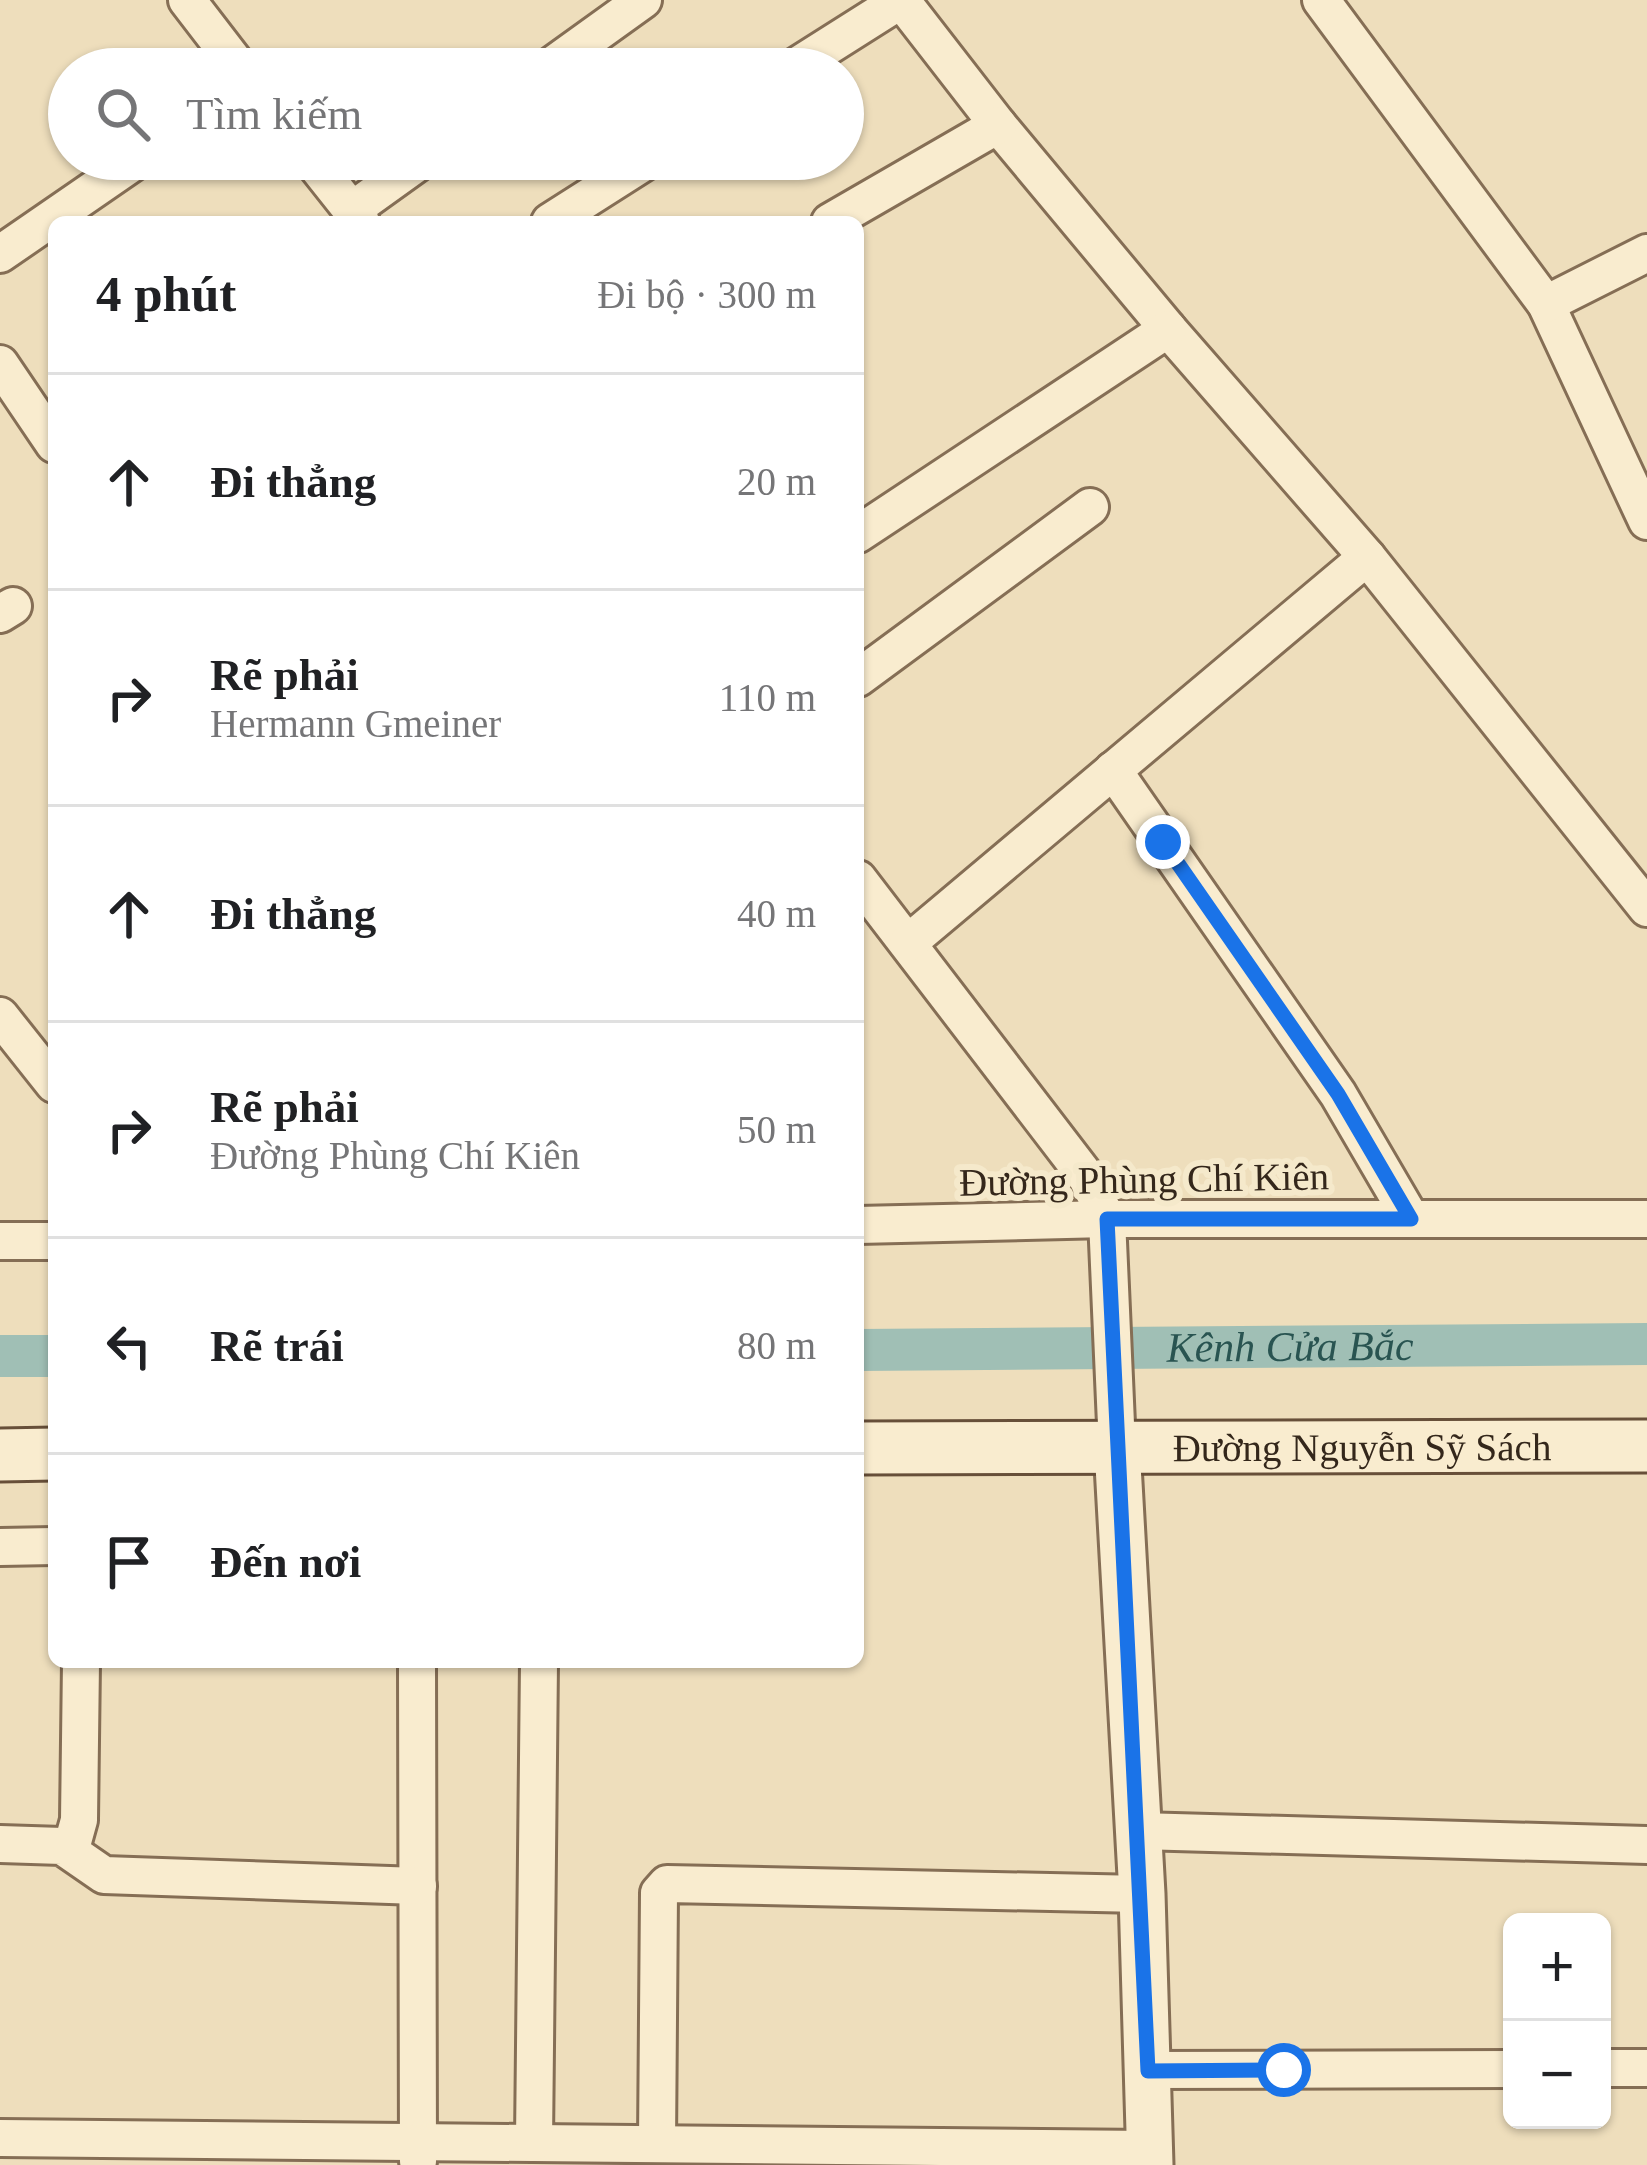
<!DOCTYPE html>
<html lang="vi">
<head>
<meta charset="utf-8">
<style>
	body { margin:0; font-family:Georgia,serif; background:#f2f2f2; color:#202124 }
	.controls { position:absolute; right:36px; bottom:36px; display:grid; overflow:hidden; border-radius:18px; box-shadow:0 3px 9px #0004 }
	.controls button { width:108px; height:108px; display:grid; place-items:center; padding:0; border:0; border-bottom:3px solid #e0e0e0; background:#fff; color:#202124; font:60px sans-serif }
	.stop { position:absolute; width:36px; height:36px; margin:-27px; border:9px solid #1a73e8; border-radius:50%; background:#fff }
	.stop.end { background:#1a73e8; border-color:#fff; box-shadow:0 3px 12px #0008 }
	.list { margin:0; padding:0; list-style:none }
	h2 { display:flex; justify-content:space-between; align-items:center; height:156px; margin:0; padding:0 48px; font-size:51px }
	h2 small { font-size:39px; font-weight:400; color:#757577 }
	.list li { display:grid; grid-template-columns:78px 1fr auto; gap:36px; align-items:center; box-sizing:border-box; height:216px; padding:0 48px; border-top:3px solid #e0e0e0 }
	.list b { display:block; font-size:45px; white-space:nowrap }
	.list p { margin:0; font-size:39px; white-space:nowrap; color:#757577 }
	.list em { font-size:39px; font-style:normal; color:#757577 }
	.icon { flex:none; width:66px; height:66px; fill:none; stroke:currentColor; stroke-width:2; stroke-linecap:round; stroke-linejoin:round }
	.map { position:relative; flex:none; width:1647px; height:2165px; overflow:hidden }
	.search { position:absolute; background:#fff; box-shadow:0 3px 9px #0004; left:48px; top:48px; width:816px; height:132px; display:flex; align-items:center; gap:30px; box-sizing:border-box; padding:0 42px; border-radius:66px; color:#757577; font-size:45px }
	.panel { position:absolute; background:#fff; box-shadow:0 3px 9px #0004; left:48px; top:216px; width:816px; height:1452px; border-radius:18px }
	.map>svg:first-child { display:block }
</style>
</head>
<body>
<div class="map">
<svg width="1647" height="2165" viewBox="0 0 1647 2165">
	<rect width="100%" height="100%" fill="#eedebc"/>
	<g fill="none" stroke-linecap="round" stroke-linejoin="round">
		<g stroke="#a0bfb5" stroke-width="42">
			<path id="s1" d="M858,1350L1647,1344"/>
			<path d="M0,1356H54"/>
		</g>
		<defs>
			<g id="minor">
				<path d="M187,0L240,69"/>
				<path d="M1321,0L1546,304L1647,521"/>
				<path d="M547,69L643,0"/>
				<path d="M792,69L901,0L998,125L1168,329L1367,557L1647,908"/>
				<path d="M311,159L361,222"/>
				<path d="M352,210L423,159"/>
				<path d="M550,222L649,159"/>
				<path d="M830,222L998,125"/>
				<path d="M0,254L138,159"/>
				<path d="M1546,304L1647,253"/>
				<path d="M0,364L54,444"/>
				<path d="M858,534L1168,329"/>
				<path d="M0,614L13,606"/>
				<path d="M858,678L1090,507"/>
				<path d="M1113,770L1338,1094L1411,1219"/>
				<path d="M858,879L1087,1178L1107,1219L1117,1447"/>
				<path d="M908,943L1367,557"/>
				<path d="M0,1016L54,1084"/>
				<path d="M858,1225L1107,1219H1647"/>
				<path d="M0,1241H54"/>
				<path d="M0,1547L54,1546"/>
				<path d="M417,1662L418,2161"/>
				<path d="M1139,1831L1647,1845"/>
				<path d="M0,1844L62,1846L104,1875L418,1886"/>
				<path d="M71,1849L79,1820L81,1662"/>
				<path d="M1602,2068H1647"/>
				<path d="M1148,2070L1512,2069"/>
				<path d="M0,2138L1149,2149"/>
				<path d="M534,2142L539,1662"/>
				<path d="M657,2143L659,1893L667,1884L1142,1894"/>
			</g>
			<path id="tertiary" d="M1117,1447L1142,1894L1150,2165"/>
			<g id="secondary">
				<path id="s2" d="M858,1448L1647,1446"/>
				<path d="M0,1455L54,1454"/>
			</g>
		</defs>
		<use href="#minor" stroke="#856e55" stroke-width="42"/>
		<use href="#tertiary" stroke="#856e55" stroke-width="51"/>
		<use href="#secondary" stroke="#674f39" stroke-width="57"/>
		<use href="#minor" stroke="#f9eccf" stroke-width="36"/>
		<use href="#tertiary" stroke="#f9eccf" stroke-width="45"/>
		<use href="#secondary" stroke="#f9eccf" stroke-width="51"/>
	</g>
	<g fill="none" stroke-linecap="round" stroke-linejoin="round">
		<path stroke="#1a73e8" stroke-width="15" d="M1163,842L1338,1094L1411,1219H1107L1148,2071L1284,2070"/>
	</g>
	<g text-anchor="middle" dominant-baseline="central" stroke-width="12" stroke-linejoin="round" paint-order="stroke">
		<g font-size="39" fill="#34271b" stroke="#f5e9cb">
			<text transform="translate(1144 1179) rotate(-1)">Đường Phùng Chí Kiên</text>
			<text stroke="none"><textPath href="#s2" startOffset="504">Đường Nguyễn Sỹ Sách</textPath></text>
		</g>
		<g font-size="42" font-style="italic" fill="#295451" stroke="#f5e9cb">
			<text stroke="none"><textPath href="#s1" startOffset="432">Kênh Cửa Bắc</textPath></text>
		</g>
	</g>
</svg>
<div class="controls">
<button>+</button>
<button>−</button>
</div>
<div class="stop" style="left:1284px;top:2070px"></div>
<div class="stop end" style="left:1163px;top:842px"></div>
<div class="search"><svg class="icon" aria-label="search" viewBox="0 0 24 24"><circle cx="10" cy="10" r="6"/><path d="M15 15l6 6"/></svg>Tìm kiếm</div>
<section class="panel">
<h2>4 phút<small>Đi bộ · 300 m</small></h2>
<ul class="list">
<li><svg class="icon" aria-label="ahead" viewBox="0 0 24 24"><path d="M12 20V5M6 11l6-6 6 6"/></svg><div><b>Đi thẳng</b></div><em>20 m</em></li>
<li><svg class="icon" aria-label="right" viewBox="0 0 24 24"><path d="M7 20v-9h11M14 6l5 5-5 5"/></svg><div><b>Rẽ phải</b><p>Hermann Gmeiner</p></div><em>110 m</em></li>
<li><svg class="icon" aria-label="ahead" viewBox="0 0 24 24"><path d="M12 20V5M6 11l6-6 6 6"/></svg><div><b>Đi thẳng</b></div><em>40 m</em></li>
<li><svg class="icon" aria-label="right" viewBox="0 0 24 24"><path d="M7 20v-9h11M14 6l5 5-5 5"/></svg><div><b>Rẽ phải</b><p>Đường Phùng Chí Kiên</p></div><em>50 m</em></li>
<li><svg class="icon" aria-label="left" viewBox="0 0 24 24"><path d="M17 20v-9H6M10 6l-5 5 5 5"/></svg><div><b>Rẽ trái</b></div><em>80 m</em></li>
<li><svg class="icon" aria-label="arrive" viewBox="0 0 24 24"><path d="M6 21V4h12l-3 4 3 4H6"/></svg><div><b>Đến nơi</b></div></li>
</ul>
</section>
</div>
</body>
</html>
